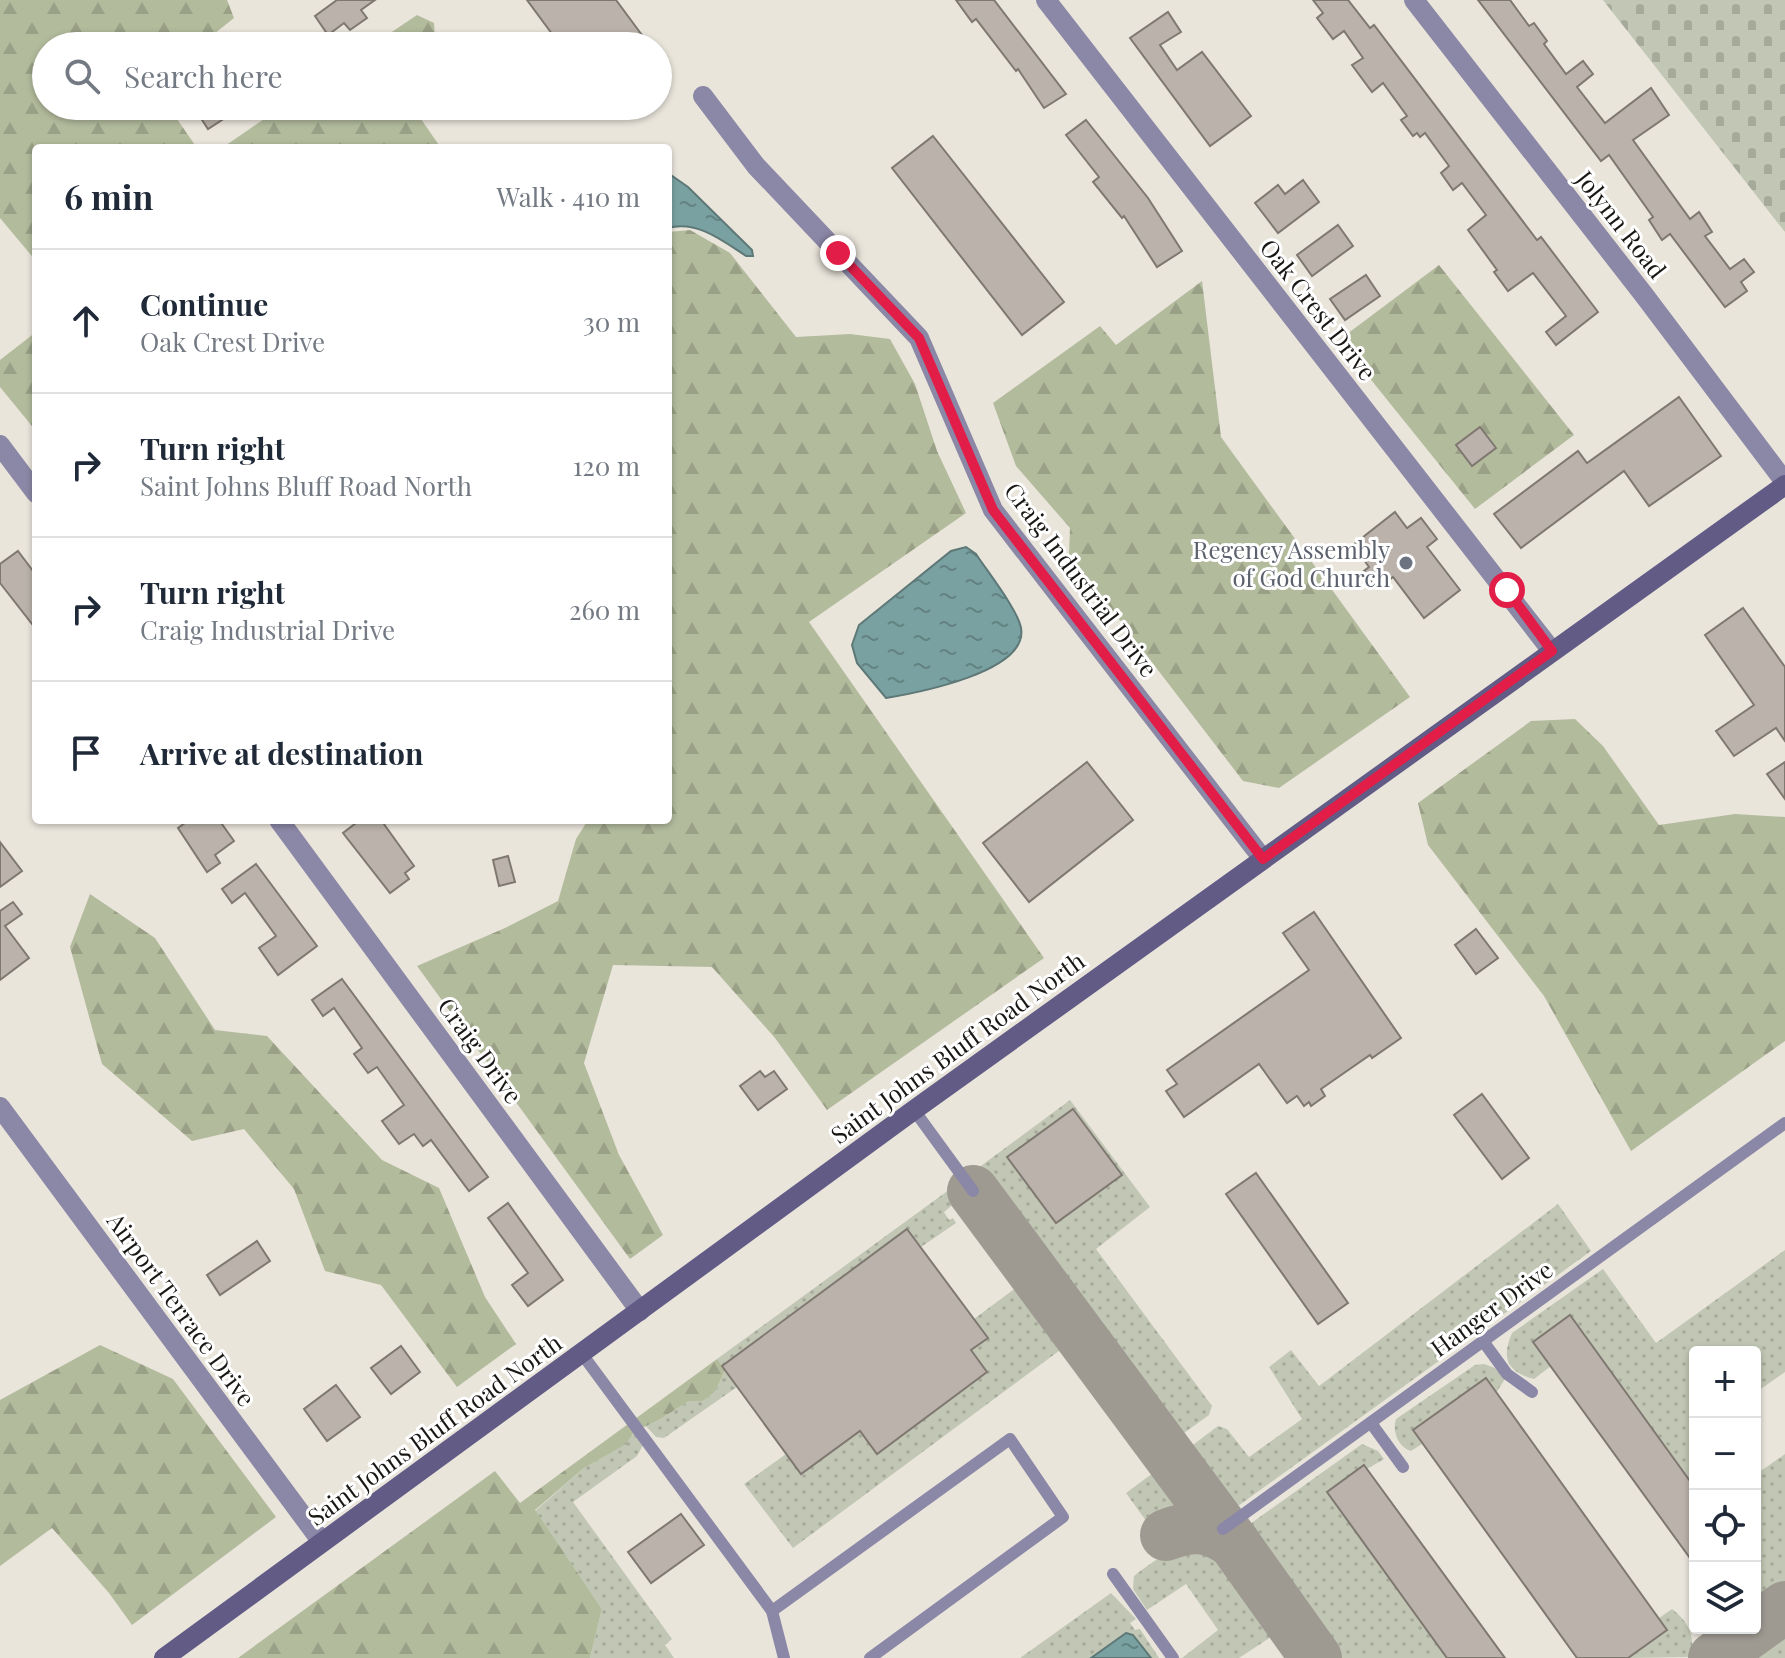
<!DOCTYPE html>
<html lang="en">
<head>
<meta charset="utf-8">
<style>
	body { margin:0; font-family:"Playfair Display",serif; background:#f6f6f7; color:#1f2937 }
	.controls { position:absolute; right:24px; bottom:24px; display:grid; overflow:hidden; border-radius:8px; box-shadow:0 2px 6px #0004 }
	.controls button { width:72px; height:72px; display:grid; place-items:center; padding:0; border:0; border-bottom:2px solid #e0e1e3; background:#fff; color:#1f2937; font:40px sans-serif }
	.stop { position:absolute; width:24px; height:24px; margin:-18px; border:6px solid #e11d48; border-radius:50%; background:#fff }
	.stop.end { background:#e11d48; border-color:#fff; box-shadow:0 2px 8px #0008 }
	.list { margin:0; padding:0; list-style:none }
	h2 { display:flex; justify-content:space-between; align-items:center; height:104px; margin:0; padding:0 32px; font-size:34px }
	h2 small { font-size:26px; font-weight:400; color:#747a83 }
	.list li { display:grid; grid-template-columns:52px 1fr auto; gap:24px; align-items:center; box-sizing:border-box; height:144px; padding:0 32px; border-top:2px solid #e0e1e3 }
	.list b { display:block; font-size:30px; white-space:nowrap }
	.list p { margin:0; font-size:26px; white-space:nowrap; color:#747a83 }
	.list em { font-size:26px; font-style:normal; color:#747a83 }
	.icon { flex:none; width:44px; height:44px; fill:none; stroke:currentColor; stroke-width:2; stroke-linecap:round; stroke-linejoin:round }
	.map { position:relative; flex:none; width:1785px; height:1658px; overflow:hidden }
	.search { position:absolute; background:#fff; box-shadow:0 2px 6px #0004; left:32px; top:32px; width:640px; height:88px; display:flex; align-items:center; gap:20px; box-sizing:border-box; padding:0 28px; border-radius:44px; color:#747a83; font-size:30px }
	.panel { position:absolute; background:#fff; box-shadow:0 2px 6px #0004; left:32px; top:144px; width:640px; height:680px; border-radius:8px }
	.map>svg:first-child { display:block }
</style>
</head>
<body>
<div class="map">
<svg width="1785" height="1658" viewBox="0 0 1785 1658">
	<defs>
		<pattern id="grass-dots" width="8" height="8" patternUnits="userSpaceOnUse" patternTransform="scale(2)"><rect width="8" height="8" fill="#c1c7b4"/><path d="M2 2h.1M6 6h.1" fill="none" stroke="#a5aa9a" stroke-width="1.8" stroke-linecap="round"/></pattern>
		<pattern id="forest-firs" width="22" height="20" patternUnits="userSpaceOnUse" patternTransform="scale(2)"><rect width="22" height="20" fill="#b3bb9d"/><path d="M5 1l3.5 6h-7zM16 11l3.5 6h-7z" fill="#99a086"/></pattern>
		<pattern id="cemetery-stones" width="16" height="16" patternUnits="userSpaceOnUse" patternTransform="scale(2)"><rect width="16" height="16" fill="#c1c7b4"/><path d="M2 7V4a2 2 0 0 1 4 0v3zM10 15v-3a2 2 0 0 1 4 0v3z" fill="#a5aa9a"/></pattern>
		<pattern id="water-ripples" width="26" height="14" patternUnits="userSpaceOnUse" patternTransform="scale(2)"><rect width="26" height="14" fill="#7aa1a1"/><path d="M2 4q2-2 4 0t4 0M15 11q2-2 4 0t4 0" fill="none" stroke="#638282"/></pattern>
	</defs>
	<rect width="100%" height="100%" fill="#eae5db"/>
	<g fill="url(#grass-dots)" fill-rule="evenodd">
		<path d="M1070,1100L1150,1207L1096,1249L1212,1406L1209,1415L1184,1433H1171L993,1193H985L970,1174ZM1072,1109L1121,1175L1056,1223L1008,1157Z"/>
		<path d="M957,1184L967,1196L964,1208L960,1210L955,1203L944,1212L949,1220L953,1218L956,1223L921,1247L907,1229L721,1366L717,1359Z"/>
		<path d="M1558,1204L1591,1251L1238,1506H1226L1190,1457V1447L1218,1426L1227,1429L1249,1457L1302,1419L1269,1367L1291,1350L1319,1386Z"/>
		<path d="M1785,1250V1372L1755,1393V1352H1695V1488L1570,1315L1551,1366L1534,1379C1507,1372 1501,1358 1512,1333L1603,1269L1656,1343Z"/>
		<path d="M1021,1284L1067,1345L793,1548L744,1484L786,1454L801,1474L860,1431L877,1454L987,1373L971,1350L988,1338L974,1319Z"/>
		<path d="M1484,1364L1495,1368L1505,1379L1496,1393L1485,1378L1413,1430L1422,1444L1411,1451C1398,1447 1392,1431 1396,1419L1475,1365Z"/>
		<path d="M725,1370L737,1387L664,1438L656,1437L645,1425L662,1418L689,1401H703L715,1392Z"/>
		<path d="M634,1432L643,1445L637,1456L573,1502L672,1639L665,1645L674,1658H590L602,1609L535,1511L584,1468L625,1444Z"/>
		<path d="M1362,1444L1378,1451L1384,1459L1367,1469L1364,1465L1327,1492L1447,1658H1338L1247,1532L1250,1524Z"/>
		<path d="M1785,1454V1590L1755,1612V1475Z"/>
		<path d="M1157,1470L1160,1471L1183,1502L1154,1525H1149L1126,1493Z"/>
		<path d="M1204,1546L1217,1550L1227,1557L1271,1622V1637L1239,1658H1182L1218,1630L1186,1584L1147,1610L1133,1589L1134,1576C1159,1557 1172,1547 1204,1546Z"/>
		<path d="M1111,1593L1136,1619L1130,1623L1135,1630L1140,1629L1159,1658H1151L1126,1633L1091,1658H1020Z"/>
		<path d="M1672,1609C1689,1622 1696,1637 1690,1657L1628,1658L1667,1630L1659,1618Z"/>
		<path d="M1785,1627V1658H1741Z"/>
	</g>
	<g fill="url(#forest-firs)">
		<path d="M0,0H227L234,18L199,46H46V106H168L197,148H36V261L0,218Z"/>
		<path d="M417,15L434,23L435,37L421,46H371Z"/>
		<path d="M283,106H412L441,148H222Z"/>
		<path d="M690,230L730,253L796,337L850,334L890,339L915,384L937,451L966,513L809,622L1044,958L827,1110L775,1038L712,967L613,965L584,1063L619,1155L663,1235L630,1259L417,966L505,928L558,901L576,839L588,820H668V232Z"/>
		<path d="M1439,265L1574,435L1475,509L1339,340Z"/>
		<path d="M1202,281L1221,437L1410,697L1279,788L1243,781L1069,554L1070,528L1016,466L993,403L1100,326L1116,345Z"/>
		<path d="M36,332V431L0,387V360Z"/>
		<path d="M1575,719L1603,746L1659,825L1735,814L1785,817V1041L1631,1151L1544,996L1428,845L1418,803L1531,721Z"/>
		<path d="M90,894L155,938L215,1030L267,1036L382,1160L439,1188L485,1297L516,1344L457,1387L381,1285L325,1271L294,1189L244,1129L192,1141L102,1064L70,947Z"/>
		<path d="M100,1345L173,1379L276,1517L132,1625L109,1593L52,1528L0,1566V1400Z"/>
		<path d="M717,1359L725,1370L715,1392L703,1401H689L662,1418L634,1432L626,1444L584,1468L535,1510L602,1609L590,1658H238L495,1471L520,1503Z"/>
	</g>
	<path fill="url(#cemetery-stones)" d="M1603,0H1785V232Z"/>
	<g fill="url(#water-ripples)" stroke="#5d7877" stroke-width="2">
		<path d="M668,173L688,187L752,250L753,256H746C723,241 697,220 668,228Z"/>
		<path d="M966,547L976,554C987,571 1018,610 1021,628C1029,672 916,693 886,698L857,663L852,645L859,625L951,551Z"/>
		<path d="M1126,1633L1133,1635L1151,1658H1091Z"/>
	</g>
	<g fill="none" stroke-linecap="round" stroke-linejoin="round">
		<g stroke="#9e9a92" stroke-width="52">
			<path d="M973,1191L1234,1543L1316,1658"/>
			<path d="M1166,1535C1193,1524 1211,1526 1234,1543"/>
			<path d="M1714,1658L1785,1607"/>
		</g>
	</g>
	<g fill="#bbb3ab" stroke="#7f7871" stroke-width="2">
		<path d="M337,0H375L361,10L367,18L350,30L344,23L328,35L315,16Z"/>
		<path d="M527,0H616L650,46H561Z"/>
		<path d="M956,0H994L1066,94L1044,108L1018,69L1016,71L976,19L972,22Z"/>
		<path d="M1313,0H1348L1370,28L1374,25L1537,240L1541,237L1598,312L1556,345L1546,332L1566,316L1533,273L1508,291L1494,272L1497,270L1468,230L1486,215L1462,183L1453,190L1441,173L1449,166L1425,133L1420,137L1417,133L1413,136L1401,120L1407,116L1383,83L1372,92L1352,65L1363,58L1344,31L1333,39L1317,18L1323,13Z"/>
		<path d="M1478,0H1510L1529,26L1534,23L1547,41L1544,44L1566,74L1583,61L1593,74L1577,87L1605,123L1651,88L1669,115L1633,140L1690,219L1699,212L1712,232L1705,236L1730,269L1744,259L1754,272L1741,282L1747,291L1725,307L1670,234L1662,240L1649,220L1653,217L1609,155L1601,161Z"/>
		<path d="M1168,12L1181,32L1160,45L1177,70L1202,52L1251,116L1210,146L1130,38Z"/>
		<path d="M193,106H221L228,116L208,129Z"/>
		<path d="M1086,120L1148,198L1182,251L1157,267L1124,216L1122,218L1093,182L1099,177L1066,135Z"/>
		<path d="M933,136L1064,302L1022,335L892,168Z"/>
		<path d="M1303,180L1319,202L1278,233L1255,203L1278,185L1285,194Z"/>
		<path d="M1338,225L1353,246L1312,276L1297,255Z"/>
		<path d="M1366,275L1380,296L1345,320L1330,299Z"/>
		<path d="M1679,397L1721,456L1649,506L1624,471L1521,548L1494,514L1578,451L1587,463Z"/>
		<path d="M1480,427L1496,448L1472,466L1456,445Z"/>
		<path d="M1395,512L1407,528L1421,518L1437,539L1427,547L1460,590L1424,618L1393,577L1378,589L1364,571L1369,567L1353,545Z"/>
		<path d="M18,551L36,575V629L0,583V564Z"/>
		<path d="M1743,608L1785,667V741L1776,728L1734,756L1716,731L1754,705L1705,635Z"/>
		<path d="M1087,762L1133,820L1029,902L983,843Z"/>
		<path d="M1785,762V799L1767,774Z"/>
		<path d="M189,820H219L234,841L215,855L220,863L207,872L178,828Z"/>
		<path d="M360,820H381L414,866L405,873L409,879L390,893L343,833Z"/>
		<path d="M0,842L22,871L0,887Z"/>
		<path d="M508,856L515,882L499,886L493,860Z"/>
		<path d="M256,864L317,946L278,975L259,948L276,936L245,893L232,903L222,889Z"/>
		<path d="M13,902L22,914L5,926L29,958L0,980V911Z"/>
		<path d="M1314,912L1401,1038L1372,1058L1370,1055L1321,1089L1325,1096L1311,1106L1309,1102L1304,1106L1297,1096L1287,1103L1259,1064L1184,1117L1166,1091L1177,1084L1167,1070L1309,970L1283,933Z"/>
		<path d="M1476,929L1498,958L1476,974L1455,945Z"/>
		<path d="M342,979L488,1177L469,1191L431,1140L423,1146L414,1134L399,1144L382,1121L404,1105L377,1067L368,1073L354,1054L362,1048L334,1008L323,1016L312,1000Z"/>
		<path d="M760,1071L765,1077L774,1071L787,1089L758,1110L740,1086Z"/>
		<path d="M1482,1094L1529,1158L1502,1179L1454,1115Z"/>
		<path d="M1073,1109L1122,1175L1056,1223L1007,1157Z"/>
		<path d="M1256,1173L1348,1303L1318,1324L1226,1194Z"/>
		<path d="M508,1203L563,1280L528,1306L512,1285L528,1273L488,1218Z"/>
		<path d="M907,1229L988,1338L971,1350L987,1372L877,1454L860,1431L801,1474L722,1366Z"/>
		<path d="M257,1241L270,1261L220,1295L207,1275Z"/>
		<path d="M1570,1315L1695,1488V1565L1533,1342Z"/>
		<path d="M401,1346L420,1372L391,1394L371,1368Z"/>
		<path d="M1486,1378L1667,1630L1628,1658H1577L1413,1430Z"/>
		<path d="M336,1385L360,1417L327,1441L304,1409Z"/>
		<path d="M1364,1465L1505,1658H1447L1327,1492Z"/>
		<path d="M681,1514L704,1545L651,1583L628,1552Z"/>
	</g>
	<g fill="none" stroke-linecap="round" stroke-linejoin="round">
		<g stroke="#8b87a6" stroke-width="12">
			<path d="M914,1110L973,1191"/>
			<path d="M1483,1341L1507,1374L1532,1392"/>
			<path d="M582,1354L772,1611L784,1658"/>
			<path d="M1371,1423L1403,1467"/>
			<path d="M1223,1529L1785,1123"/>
			<path d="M1113,1574L1173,1658"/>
			<path d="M772,1611L1010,1439L1063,1517L870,1658"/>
		</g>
		<g stroke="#8b87a6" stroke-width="20">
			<path d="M1046,0L1552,651"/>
			<path d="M1414,0L1644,295L1785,482"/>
			<path d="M703,96L756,166L919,338L993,510L1263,859"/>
			<path d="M0,445L36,493"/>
			<path d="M279,820L640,1311"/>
			<path d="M0,1107L322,1542"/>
		</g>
		<path stroke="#615b86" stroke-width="20" d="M164,1658L914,1110L1785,485"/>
	</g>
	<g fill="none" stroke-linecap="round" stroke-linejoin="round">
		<path stroke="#e11d48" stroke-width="10" d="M838,253L919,338L993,510L1263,859L1552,651L1507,590"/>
	</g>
	<circle fill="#6b7280" stroke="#fff" stroke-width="3" cx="1406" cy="563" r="8"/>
	<g text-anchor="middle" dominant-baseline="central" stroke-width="6" stroke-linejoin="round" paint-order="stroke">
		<g font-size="24" fill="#191714" stroke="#fff">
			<text transform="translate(1622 224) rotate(52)">Jolynn Road</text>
			<text transform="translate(1319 309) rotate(52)">Oak Crest Drive</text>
			<text transform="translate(1082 579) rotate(53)">Craig Industrial Drive</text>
			<text transform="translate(957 1047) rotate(-36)">Saint Johns Bluff Road North</text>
			<text transform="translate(481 1050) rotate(54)">Craig Drive</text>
			<text transform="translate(1491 1308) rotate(-36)">Hanger Drive</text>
			<text transform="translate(182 1309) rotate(54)">Airport Terrace Drive</text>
			<text transform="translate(434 1429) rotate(-36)">Saint Johns Bluff Road North</text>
		</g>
		<g font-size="24" fill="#5b616d" stroke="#fff" text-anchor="end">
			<text x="1390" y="549">Regency Assembly<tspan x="1390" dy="28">of God Church</tspan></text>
		</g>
	</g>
</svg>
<div class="controls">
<button>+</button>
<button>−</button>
<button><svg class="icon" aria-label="locate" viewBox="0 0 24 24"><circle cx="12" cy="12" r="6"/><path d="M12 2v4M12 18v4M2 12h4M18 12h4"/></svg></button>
<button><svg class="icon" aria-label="layers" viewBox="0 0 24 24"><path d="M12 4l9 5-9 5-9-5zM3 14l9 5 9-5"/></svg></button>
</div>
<div class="stop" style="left:1507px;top:590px"></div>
<div class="stop end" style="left:838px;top:253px"></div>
<div class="search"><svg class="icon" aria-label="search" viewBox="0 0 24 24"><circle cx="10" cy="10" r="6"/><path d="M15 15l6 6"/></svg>Search here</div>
<section class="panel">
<h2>6 min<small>Walk · 410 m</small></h2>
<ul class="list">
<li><svg class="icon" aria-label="ahead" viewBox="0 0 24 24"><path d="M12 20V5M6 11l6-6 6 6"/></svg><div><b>Continue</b><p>Oak Crest Drive</p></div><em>30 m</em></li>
<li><svg class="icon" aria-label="right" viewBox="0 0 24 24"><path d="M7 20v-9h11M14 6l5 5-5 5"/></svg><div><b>Turn right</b><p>Saint Johns Bluff Road North</p></div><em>120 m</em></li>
<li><svg class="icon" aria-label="right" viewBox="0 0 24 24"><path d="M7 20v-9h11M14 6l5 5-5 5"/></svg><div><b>Turn right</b><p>Craig Industrial Drive</p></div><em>260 m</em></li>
<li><svg class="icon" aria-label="arrive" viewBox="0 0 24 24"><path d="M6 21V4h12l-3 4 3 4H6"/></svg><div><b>Arrive at destination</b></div></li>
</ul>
</section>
</div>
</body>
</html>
